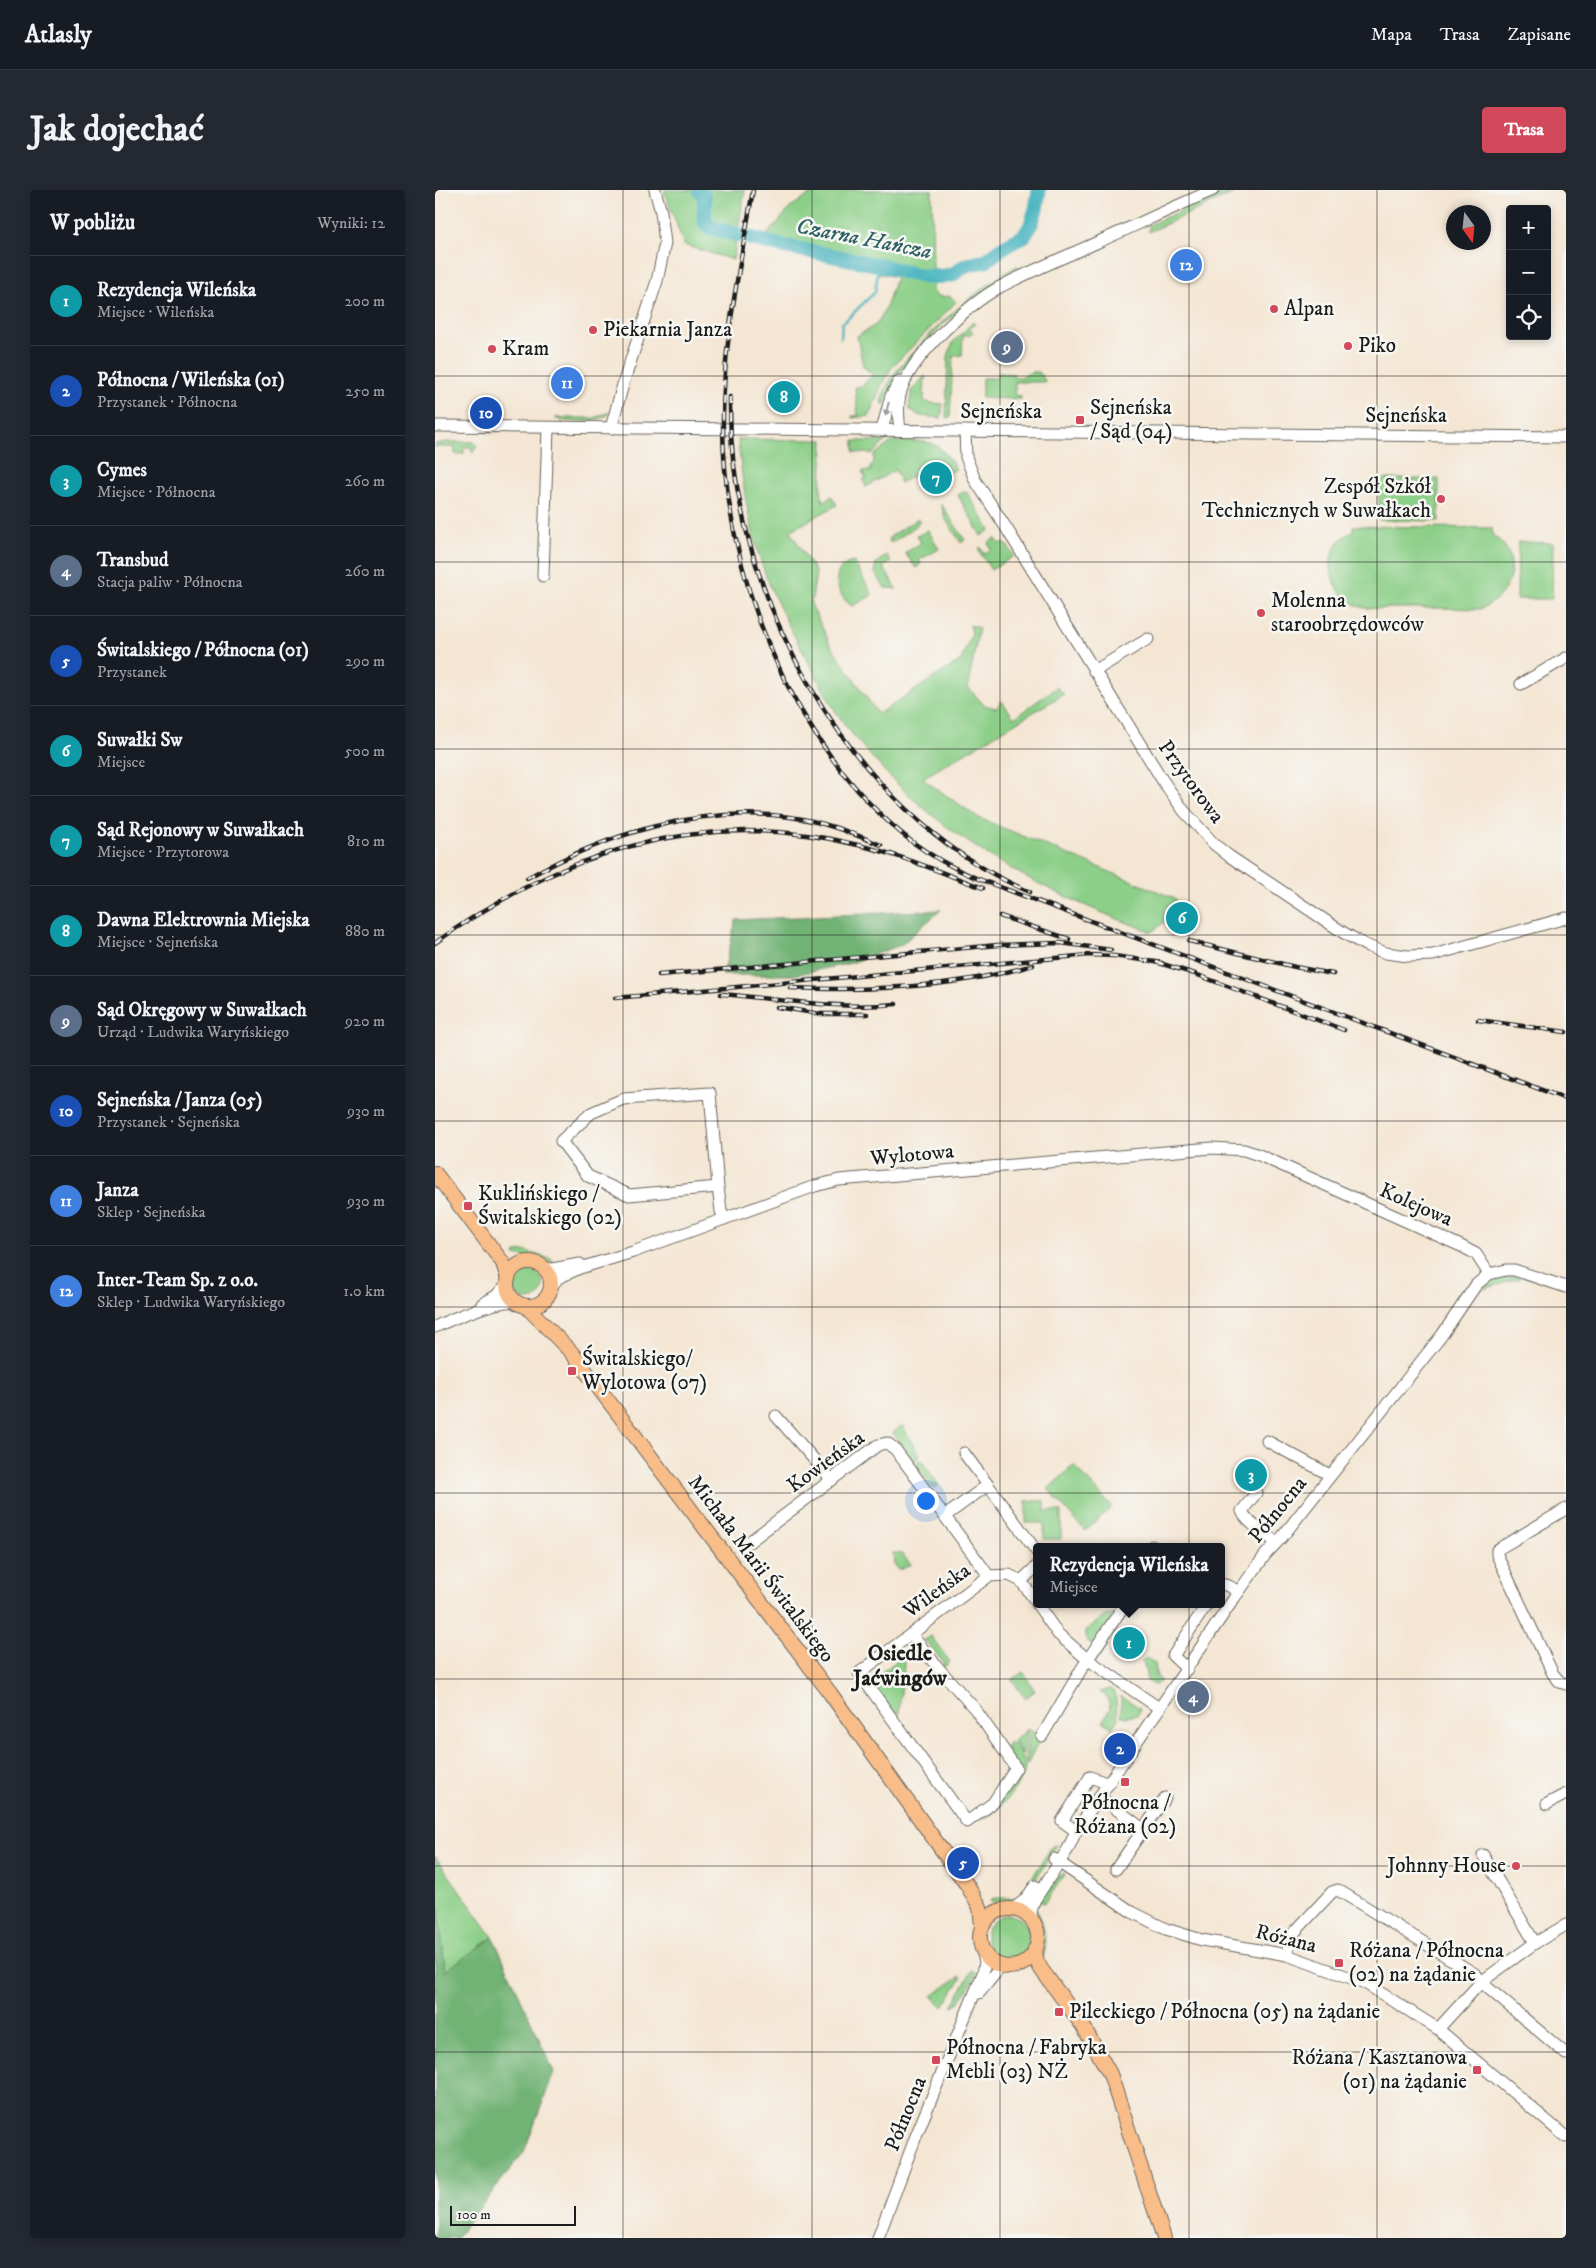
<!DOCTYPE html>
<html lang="pl">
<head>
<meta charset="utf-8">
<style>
	body { margin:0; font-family:"IM FELL DW Pica",serif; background:#242831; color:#f1f3f6 }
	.controls { position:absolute; right:15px; top:15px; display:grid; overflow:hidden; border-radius:5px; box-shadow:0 2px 8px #0003 }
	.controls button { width:45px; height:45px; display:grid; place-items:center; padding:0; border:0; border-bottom:1px solid #363941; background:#171b24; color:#f1f3f6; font:25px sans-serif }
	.compass { position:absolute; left:1011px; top:15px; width:45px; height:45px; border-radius:50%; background:#171b24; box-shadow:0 2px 8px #0003; rotate:165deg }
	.scale { position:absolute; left:15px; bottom:12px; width:126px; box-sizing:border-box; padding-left:5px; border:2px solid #1c1c1c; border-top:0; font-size:14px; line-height:18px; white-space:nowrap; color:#1c1c1c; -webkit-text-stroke:4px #f6f6f2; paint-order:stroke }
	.you { position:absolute; left:490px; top:1310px; width:18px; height:18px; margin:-12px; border:4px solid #fff; border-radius:50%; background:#1a73e8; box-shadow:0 0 0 8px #1a73e833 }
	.badge { display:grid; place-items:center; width:32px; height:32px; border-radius:50%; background:#d1495b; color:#fff; font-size:16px; font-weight:700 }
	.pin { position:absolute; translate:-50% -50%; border:2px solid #fff; box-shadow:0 1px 5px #0006 }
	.popup { position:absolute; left:598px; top:1353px; width:192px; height:65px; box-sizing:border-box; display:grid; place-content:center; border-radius:5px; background:#171b24; filter:drop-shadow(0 1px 4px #0005); font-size:16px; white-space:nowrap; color:#9ea1a6 }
	.popup b { font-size:19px; color:#f1f3f6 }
	.popup::after { content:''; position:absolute; left:50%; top:100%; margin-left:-10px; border:10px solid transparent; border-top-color:#171b24 }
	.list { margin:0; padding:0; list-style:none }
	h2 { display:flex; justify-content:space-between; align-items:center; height:65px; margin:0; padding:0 20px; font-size:21px }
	h2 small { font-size:16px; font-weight:400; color:#9ea1a6 }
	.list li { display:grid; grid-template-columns:32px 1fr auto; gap:15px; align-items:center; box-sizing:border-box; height:90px; padding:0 20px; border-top:1px solid #363941 }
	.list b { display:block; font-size:19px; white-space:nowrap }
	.list p { margin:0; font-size:16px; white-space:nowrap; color:#9ea1a6 }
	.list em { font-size:16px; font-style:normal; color:#9ea1a6 }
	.icon { flex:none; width:28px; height:28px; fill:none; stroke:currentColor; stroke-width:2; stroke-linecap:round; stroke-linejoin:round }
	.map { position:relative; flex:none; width:1131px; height:2048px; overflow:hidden; border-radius:5px }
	header { display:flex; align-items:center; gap:30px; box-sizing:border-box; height:70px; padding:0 25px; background:#171b24; border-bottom:1px solid #363941 }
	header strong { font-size:24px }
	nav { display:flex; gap:28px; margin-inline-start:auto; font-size:18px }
	.intro { display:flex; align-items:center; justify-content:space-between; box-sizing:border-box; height:120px; padding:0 30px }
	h1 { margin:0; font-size:35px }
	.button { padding:12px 22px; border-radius:5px; background:#d1495b; color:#fff; font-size:18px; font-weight:700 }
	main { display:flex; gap:30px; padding:0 30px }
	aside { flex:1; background:#171b24; border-radius:5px; box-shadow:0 2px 8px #0003 }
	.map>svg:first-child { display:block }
</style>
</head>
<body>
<header>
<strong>Atlasly</strong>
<nav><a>Mapa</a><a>Trasa</a><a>Zapisane</a></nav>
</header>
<div class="intro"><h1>Jak dojechać</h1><a class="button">Trasa</a></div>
<main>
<aside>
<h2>W pobliżu<small>Wyniki: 12</small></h2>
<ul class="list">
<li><span class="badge" style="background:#0f9aa8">1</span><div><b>Rezydencja Wileńska</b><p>Miejsce · Wileńska</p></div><em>200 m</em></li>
<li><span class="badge" style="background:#1a4fb4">2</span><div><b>Północna / Wileńska (01)</b><p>Przystanek · Północna</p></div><em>250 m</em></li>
<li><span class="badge" style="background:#0f9aa8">3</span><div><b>Cymes</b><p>Miejsce · Północna</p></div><em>260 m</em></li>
<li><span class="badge" style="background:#5c6f8a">4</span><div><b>Transbud</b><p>Stacja paliw · Północna</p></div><em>260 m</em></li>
<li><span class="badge" style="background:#1a4fb4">5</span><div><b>Świtalskiego / Północna (01)</b><p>Przystanek</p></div><em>290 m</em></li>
<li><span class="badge" style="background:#0f9aa8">6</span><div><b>Suwałki Sw</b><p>Miejsce</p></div><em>500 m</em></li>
<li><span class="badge" style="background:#0f9aa8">7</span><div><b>Sąd Rejonowy w Suwałkach</b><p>Miejsce · Przytorowa</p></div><em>810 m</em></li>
<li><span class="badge" style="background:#0f9aa8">8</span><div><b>Dawna Elektrownia Miejska</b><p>Miejsce · Sejneńska</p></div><em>880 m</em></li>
<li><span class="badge" style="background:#5c6f8a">9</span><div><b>Sąd Okręgowy w Suwałkach</b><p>Urząd · Ludwika Waryńskiego</p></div><em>920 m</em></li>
<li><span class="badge" style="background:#1a4fb4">10</span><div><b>Sejneńska / Janza (05)</b><p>Przystanek · Sejneńska</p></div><em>930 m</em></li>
<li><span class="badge" style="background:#3f7fe0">11</span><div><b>Janza</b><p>Sklep · Sejneńska</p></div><em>930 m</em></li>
<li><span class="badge" style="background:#3f7fe0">12</span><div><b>Inter-Team Sp. z o.o.</b><p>Sklep · Ludwika Waryńskiego</p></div><em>1.0 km</em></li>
</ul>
</aside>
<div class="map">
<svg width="1131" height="2048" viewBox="0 0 1131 2048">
	<rect width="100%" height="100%" fill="#f6f6f2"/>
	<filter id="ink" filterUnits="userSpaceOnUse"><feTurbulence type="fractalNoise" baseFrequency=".02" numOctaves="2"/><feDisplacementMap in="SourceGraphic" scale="10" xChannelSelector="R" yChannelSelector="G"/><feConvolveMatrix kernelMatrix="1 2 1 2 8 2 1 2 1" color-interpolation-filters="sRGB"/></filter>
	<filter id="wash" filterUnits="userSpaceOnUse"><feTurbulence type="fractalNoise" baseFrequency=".0096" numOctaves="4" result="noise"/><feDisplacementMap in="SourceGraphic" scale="20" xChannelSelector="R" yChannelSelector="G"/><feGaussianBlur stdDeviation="1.12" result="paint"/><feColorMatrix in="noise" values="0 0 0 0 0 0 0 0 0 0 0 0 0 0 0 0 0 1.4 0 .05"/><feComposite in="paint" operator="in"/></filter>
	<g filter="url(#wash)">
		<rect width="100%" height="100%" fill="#f4e6d3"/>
		<g fill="#8ccf88" stroke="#547652">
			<path d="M229,0H310L298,70L249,55Z"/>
			<path d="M382,0H497L498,84L329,48L357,16Z"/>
			<path d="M792,0H805L714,42V35Z"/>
			<path d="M582,76L587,80L561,93L509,133L464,183L449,215L446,211C453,189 467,173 483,157C513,124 544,99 582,76Z"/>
			<path d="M444,80C463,81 479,92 498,90C497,105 500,108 515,106L521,112L457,177L447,194L434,226L417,228V226H423L420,197L426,196L438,185L428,176L422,146L442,134L452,115L461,87L443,83Z"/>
			<path d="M538,132L540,134L535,139L538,142L535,145H528L527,165L518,166L515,228L511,227L513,166L518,152Z"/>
			<path d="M596,182H604L611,192H580V205L586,206V209L547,208V188H562L563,183L579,184L578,187H588Z"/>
			<path d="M490,186L489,211L495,213L508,214L506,228L485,226L474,219L476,201Z"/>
			<path d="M172,223H175C166,233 131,234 120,228H159Z"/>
			<path d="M303,249L388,250L386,299L388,312L397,306L402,315L355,341L381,383L376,414L395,454L443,524L526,470L537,443L535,435L544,438L533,497L549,515L561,518L567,511L579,528L622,497L629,504L488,588L489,590L544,628L741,709L733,729L717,742C610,703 511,653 435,565C422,550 408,534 398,517C388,500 379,481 369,464C360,447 351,431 343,414C318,363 308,304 303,249Z"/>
			<path d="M419,251H451L437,264L419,262Z"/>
			<path d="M458,251C493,252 501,246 521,279L509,286L502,274L489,282L495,293L492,294L484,283L465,293L463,290L465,289L460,280L431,297L428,290L431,288L427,281H436V275L439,272V265Z"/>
			<path d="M12,252H39L42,256L38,263L36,257H29V264H20V257H0V254Z"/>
			<path d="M944,289H1004V331L944,330Z"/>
			<path d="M531,301L555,340L546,346L523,305Z"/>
			<path d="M506,314L530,350L526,353L510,328Z"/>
			<path d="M482,329L485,330L481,336L458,352H454L455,347Z"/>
			<path d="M918,336L1057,338V345C1090,365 1077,407 1045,419C1016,418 987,418 957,418C947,418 933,420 923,416C893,404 883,356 918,342Z"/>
			<path d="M493,340L504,359L484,370L486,374L481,378L470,363L486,353L482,346Z"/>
			<path d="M560,348L564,353L571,354L579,366L556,380L544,361L545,357L549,364L556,359L553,353Z"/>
			<path d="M1083,352L1118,353L1117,409H1082Z"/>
			<path d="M452,365L456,372L448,377L462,399L450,398L440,383L441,373Z"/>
			<path d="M419,372L437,404L436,406L417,416C400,405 393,376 419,372Z"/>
			<path d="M89,1061L116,1069L121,1074L80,1065L82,1062Z"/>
			<circle cx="93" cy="1095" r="15"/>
			<path d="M1080,1086L1085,1088L1049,1099L1046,1097L1064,1087Z"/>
			<path d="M467,1235L485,1266L478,1271L458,1243Z"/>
			<path d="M485,1269L504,1295L498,1299L480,1274Z"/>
			<path d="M639,1275L677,1317L650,1341L613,1299Z"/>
			<path d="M591,1311H610V1321H626V1349H609V1333H591Z"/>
			<path d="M458,1363L467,1364L476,1375L464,1380L459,1374Z"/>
			<path d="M680,1424L659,1456L651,1450V1440L670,1426Z"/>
			<path d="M496,1446L515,1472L508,1478V1472L492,1452L488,1451Z"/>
			<path d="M470,1465L464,1523L459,1526L435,1491Z"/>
			<path d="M712,1468L720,1474L722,1487L726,1491L720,1495L712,1491L709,1474L706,1471Z"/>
			<path d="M588,1482L600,1501L590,1508L577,1490Z"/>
			<path d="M675,1499L680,1503L683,1529L677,1538L668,1531L675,1518L672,1507L665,1502Z"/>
			<path d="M686,1506L705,1518L703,1525L691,1527L686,1526Z"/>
			<path d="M593,1539L588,1564H587L578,1551Z"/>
			<path d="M595,1540L606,1547L592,1575L590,1567Z"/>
			<path d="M575,1552C581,1556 591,1570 590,1578C589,1591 564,1621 552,1627C548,1629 542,1630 537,1631L578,1585L571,1556Z"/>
			<path d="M622,1655L592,1703L590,1699L617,1656Z"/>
			<path d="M0,1666L58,1747L10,1782L0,1682Z"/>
			<path d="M630,1683L611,1712L608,1713L604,1711L624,1685Z"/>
			<path d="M561,1708H582L584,1709C575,1717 566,1719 555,1711Z"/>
			<path d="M601,1720C609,1728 613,1758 608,1768L603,1761C607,1743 599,1736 601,1720Z"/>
			<circle cx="573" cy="1747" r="22"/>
			<path d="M537,1780L542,1783C537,1792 525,1815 517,1817Z"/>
			<path d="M525,1786L527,1787L508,1817L497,1806Z"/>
		</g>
		<g fill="#71b274" stroke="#466748">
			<path d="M506,720L466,755L416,773L359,785H288L301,730Z"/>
			<path d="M0,1682L10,1781L58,1747L119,1882L89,1962L21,2048H0Z"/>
		</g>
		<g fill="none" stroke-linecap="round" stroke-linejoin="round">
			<path stroke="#43b2be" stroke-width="2.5" d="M406,148L407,134L440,102L444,75"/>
			<path stroke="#43b2be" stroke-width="15" d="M265,0C275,11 264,26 273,37L338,54L444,75L477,84L491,87L508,86L517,85L531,75L551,71L567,58L589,46L595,37L601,19L604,0"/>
		</g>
	</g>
	<g filter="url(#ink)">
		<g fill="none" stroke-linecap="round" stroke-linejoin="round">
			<defs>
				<g id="minor">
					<path d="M0,236L1131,247"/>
					<path d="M176,238L189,191L222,91L230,53L226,22L220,0"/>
					<path d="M447,240L456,206L464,191"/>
					<path d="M465,240C463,226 462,209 468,195C481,163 533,115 563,98C595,81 630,67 663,52C701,35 739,17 778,0"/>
					<path d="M530,241L531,267L540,290L570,336L728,591L749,621L779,654L794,666L909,743L930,755L951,763L973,766L998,765L1131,728"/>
					<path d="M108,386L113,238"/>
					<path d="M659,481L713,449"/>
					<path d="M1086,494L1131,468"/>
					<path d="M283,997L194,1005L153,986L126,951L156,923L188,909L275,903L283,997L286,1021L289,1029"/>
					<path d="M108,1077L117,1079L145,1074"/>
					<path d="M116,1097L123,1088L145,1078L198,1062L380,996L404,990L777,958L809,960L824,965L1026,1056L1041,1064L1054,1084"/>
					<path d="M47,1114L61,1106L73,1093"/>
					<path d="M0,1137C16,1129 66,1108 82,1112"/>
					<path d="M341,1226L397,1290"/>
					<path d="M832,1251L895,1285"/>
					<path d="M553,1295L602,1362"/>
					<path d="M821,1303L807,1321C813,1335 831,1342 841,1353"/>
					<path d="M1131,1319L1065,1358L1062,1360V1365L1118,1484L1125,1492L1131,1494"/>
					<path d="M510,1326L553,1295L529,1263"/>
					<path d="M314,1352L443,1255L452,1253L460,1259L554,1386"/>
					<path d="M717,1356L718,1357"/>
					<path d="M586,1391L602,1376"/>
					<path d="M786,1394L794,1396L804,1402"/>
					<path d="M602,1414L623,1444L652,1469L724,1518"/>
					<path d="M476,1444L505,1480L540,1519L581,1578L558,1613L532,1632L424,1483L554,1386L574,1385L586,1391L602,1413"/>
					<path d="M752,1479L738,1466L772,1414"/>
					<path d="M607,1546L647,1478L690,1414"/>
					<path d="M665,1607L708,1639"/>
					<path d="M1112,1614L1131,1604"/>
					<path d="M641,1641L627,1631L655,1587L674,1594"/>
					<path d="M1048,1665L1100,1753"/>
					<path d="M619,1669L697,1722L731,1739L767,1750L852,1765L930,1793L1003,1839L1131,1947"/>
					<path d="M681,1679L730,1608"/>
					<path d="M578,1719L590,1710L600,1696"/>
					<path d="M598,1732L596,1722L599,1711L633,1659L641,1641L800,1407L831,1364L847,1347L1007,1145L1041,1095L1054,1084L1071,1080H1079L1131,1097"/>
					<path d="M852,1765L856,1746L897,1702L903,1700L1040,1784L1053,1798L1131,1864"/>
					<path d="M544,1803L564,1779L574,1776"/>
					<path d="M1003,1839L1046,1792L1100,1753L1131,1735"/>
					<path d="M443,2048L481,1946L548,1783L550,1772L547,1759"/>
				</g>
				<g id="major">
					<path d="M0,983L68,1073L73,1089"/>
					<circle cx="94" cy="1094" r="22"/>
					<path d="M91,1116L137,1163L395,1503L532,1695L545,1717L547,1736"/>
					<circle cx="574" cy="1748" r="29"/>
					<path d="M600,1759L601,1769L606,1779L648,1836L675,1884L729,2048"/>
				</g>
			</defs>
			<use href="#minor" stroke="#68635c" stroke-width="13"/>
			<use href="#major" stroke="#68635c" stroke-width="16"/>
			<use href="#minor" stroke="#fff" stroke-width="11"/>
			<use href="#major" stroke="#f8bd89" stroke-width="14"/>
			<defs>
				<g id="rail">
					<path d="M318,0C305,76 288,153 288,230C287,380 356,557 476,651C496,666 518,678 541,688L1131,909"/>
					<path d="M295,207C292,399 413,625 595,702"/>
					<path d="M92,688C171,644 264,615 355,627C387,631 417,643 446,655"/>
					<path d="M565,726L634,749"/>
					<path d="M754,751L860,777L898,784"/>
					<path d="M0,753C128,661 267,616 423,655C466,665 507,683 548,698"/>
					<path d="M721,772L760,784L909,840"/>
					<path d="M224,785L563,755L626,753L676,760"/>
					<path d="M355,798C432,801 524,797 598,775"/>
					<path d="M286,804C345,809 402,820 461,814"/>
					<path d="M180,808L654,765L679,766L727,773"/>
					<path d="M342,817L385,824H432"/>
					<path d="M1043,830L1131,842"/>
				</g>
			</defs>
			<use href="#rail" stroke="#1c1c1c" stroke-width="4.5"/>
			<use href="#rail" stroke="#f6f6f2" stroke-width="2.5" stroke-dasharray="8" stroke-linecap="butt"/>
		</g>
		<defs><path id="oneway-solid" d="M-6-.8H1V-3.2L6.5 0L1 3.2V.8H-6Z" transform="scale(1.25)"/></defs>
		<use fill="#999" href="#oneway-solid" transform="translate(452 219) rotate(104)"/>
	</g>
	<path fill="none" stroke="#1c1c1c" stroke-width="1" stroke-opacity="0.55" d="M188,0V2048M377,0V2048M565,0V2048M754,0V2048M942,0V2048M0,186H1131M0,372H1131M0,559H1131M0,745H1131M0,931H1131M0,1117H1131M0,1303H1131M0,1489H1131M0,1676H1131M0,1862H1131"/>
	<g fill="#d1495b" stroke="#f6f6f2" stroke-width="2">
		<circle cx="839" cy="119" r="5"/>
		<circle cx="158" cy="140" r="5"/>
		<circle cx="913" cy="156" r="5"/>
		<circle cx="57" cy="159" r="5"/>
		<rect x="640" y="225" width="10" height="10" rx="2.5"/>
		<circle cx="1006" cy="309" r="5"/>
		<circle cx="826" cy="423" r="5"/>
		<rect x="28" y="1011" width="10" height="10" rx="2.5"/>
		<rect x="132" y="1176" width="10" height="10" rx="2.5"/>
		<rect x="685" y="1587" width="10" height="10" rx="2.5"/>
		<circle cx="1081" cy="1676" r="5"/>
		<rect x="899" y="1768" width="10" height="10" rx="2.5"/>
		<rect x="619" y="1817" width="10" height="10" rx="2.5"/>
		<rect x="496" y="1865" width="10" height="10" rx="2.5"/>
		<rect x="1037" y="1875" width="10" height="10" rx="2.5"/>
	</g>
	<g text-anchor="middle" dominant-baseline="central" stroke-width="5" stroke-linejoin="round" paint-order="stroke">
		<g font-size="21" fill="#1c1c1c" stroke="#f6f6f2" text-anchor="start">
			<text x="849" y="119">Alpan</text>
			<text x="168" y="140">Piekarnia Janza</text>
			<text x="923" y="156">Piko</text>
			<text x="67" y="159">Kram</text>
			<text x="655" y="218">Sejneńska<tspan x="655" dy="24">/ Sąd (04)</tspan></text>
			<text x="996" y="297" text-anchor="end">Zespół Szkół<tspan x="996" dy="24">Technicznych w Suwałkach</tspan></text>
			<text x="836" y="411">Molenna<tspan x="836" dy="24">staroobrzędowców</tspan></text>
			<text x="43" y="1004">Kuklińskiego /<tspan x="43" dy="24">Świtalskiego (02)</tspan></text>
			<text x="147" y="1169">Świtalskiego/<tspan x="147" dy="24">Wylotowa (07)</tspan></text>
			<text x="690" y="1613" text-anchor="middle">Północna /<tspan x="690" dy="24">Różana (02)</tspan></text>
			<text x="1071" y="1676" text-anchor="end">Johnny House</text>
			<text x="914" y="1761">Różana / Północna<tspan x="914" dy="24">(02) na żądanie</tspan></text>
			<text x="634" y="1822">Pileckiego / Północna (05) na żądanie</text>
			<text x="511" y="1858">Północna / Fabryka<tspan x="511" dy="24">Mebli (03) NŻ</tspan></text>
			<text x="1032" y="1868" text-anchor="end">Różana / Kasztanowa<tspan x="1032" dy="24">(01) na żądanie</tspan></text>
		</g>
		<g font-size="21" fill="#1c1c1c" stroke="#f6f6f2">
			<text x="566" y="222">Sejneńska</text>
			<text x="971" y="226">Sejneńska</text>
			<text transform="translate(756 592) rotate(54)">Przytorowa</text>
			<text transform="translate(477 965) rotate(-5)">Wylotowa</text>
			<text transform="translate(981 1015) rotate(24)">Kolejowa</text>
			<text transform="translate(391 1272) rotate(-36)">Kowieńska</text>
			<text transform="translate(843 1320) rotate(-51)">Północna</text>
			<text transform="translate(326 1379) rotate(53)">Michała Marii Świtalskiego</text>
			<text transform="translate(502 1401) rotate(-36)">Wileńska</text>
			<text transform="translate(851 1749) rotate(14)">Różana</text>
			<text transform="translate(471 1924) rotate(-68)">Północna</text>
		</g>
		<g font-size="22" font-style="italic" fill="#2e6065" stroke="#f6f6f2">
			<text transform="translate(429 49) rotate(11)">Czarna Hańcza</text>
		</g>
		<g font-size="22" font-weight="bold" fill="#1c1c1c" stroke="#f6f6f2">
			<text x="465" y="1463">Osiedle<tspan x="465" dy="25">Jaćwingów</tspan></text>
		</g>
	</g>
</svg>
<div class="controls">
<button>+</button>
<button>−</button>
<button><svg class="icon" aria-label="locate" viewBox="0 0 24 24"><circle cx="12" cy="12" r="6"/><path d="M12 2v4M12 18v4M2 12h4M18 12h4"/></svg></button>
</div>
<svg class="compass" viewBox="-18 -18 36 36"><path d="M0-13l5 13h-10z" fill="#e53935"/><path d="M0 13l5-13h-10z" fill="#9ea1a6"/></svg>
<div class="scale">100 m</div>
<div class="you"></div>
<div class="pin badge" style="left:694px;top:1453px;background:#0f9aa8">1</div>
<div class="popup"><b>Rezydencja Wileńska</b>Miejsce</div>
<div class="pin badge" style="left:685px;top:1559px;background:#1a4fb4">2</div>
<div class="pin badge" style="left:816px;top:1285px;background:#0f9aa8">3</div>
<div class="pin badge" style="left:758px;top:1507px;background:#5c6f8a">4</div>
<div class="pin badge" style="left:528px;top:1673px;background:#1a4fb4">5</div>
<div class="pin badge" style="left:747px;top:728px;background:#0f9aa8">6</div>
<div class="pin badge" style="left:501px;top:288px;background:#0f9aa8">7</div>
<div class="pin badge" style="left:349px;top:207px;background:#0f9aa8">8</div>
<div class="pin badge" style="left:572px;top:157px;background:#5c6f8a">9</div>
<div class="pin badge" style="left:51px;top:223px;background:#1a4fb4">10</div>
<div class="pin badge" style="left:132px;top:193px;background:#3f7fe0">11</div>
<div class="pin badge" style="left:751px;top:75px;background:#3f7fe0">12</div>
</div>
</main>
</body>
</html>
